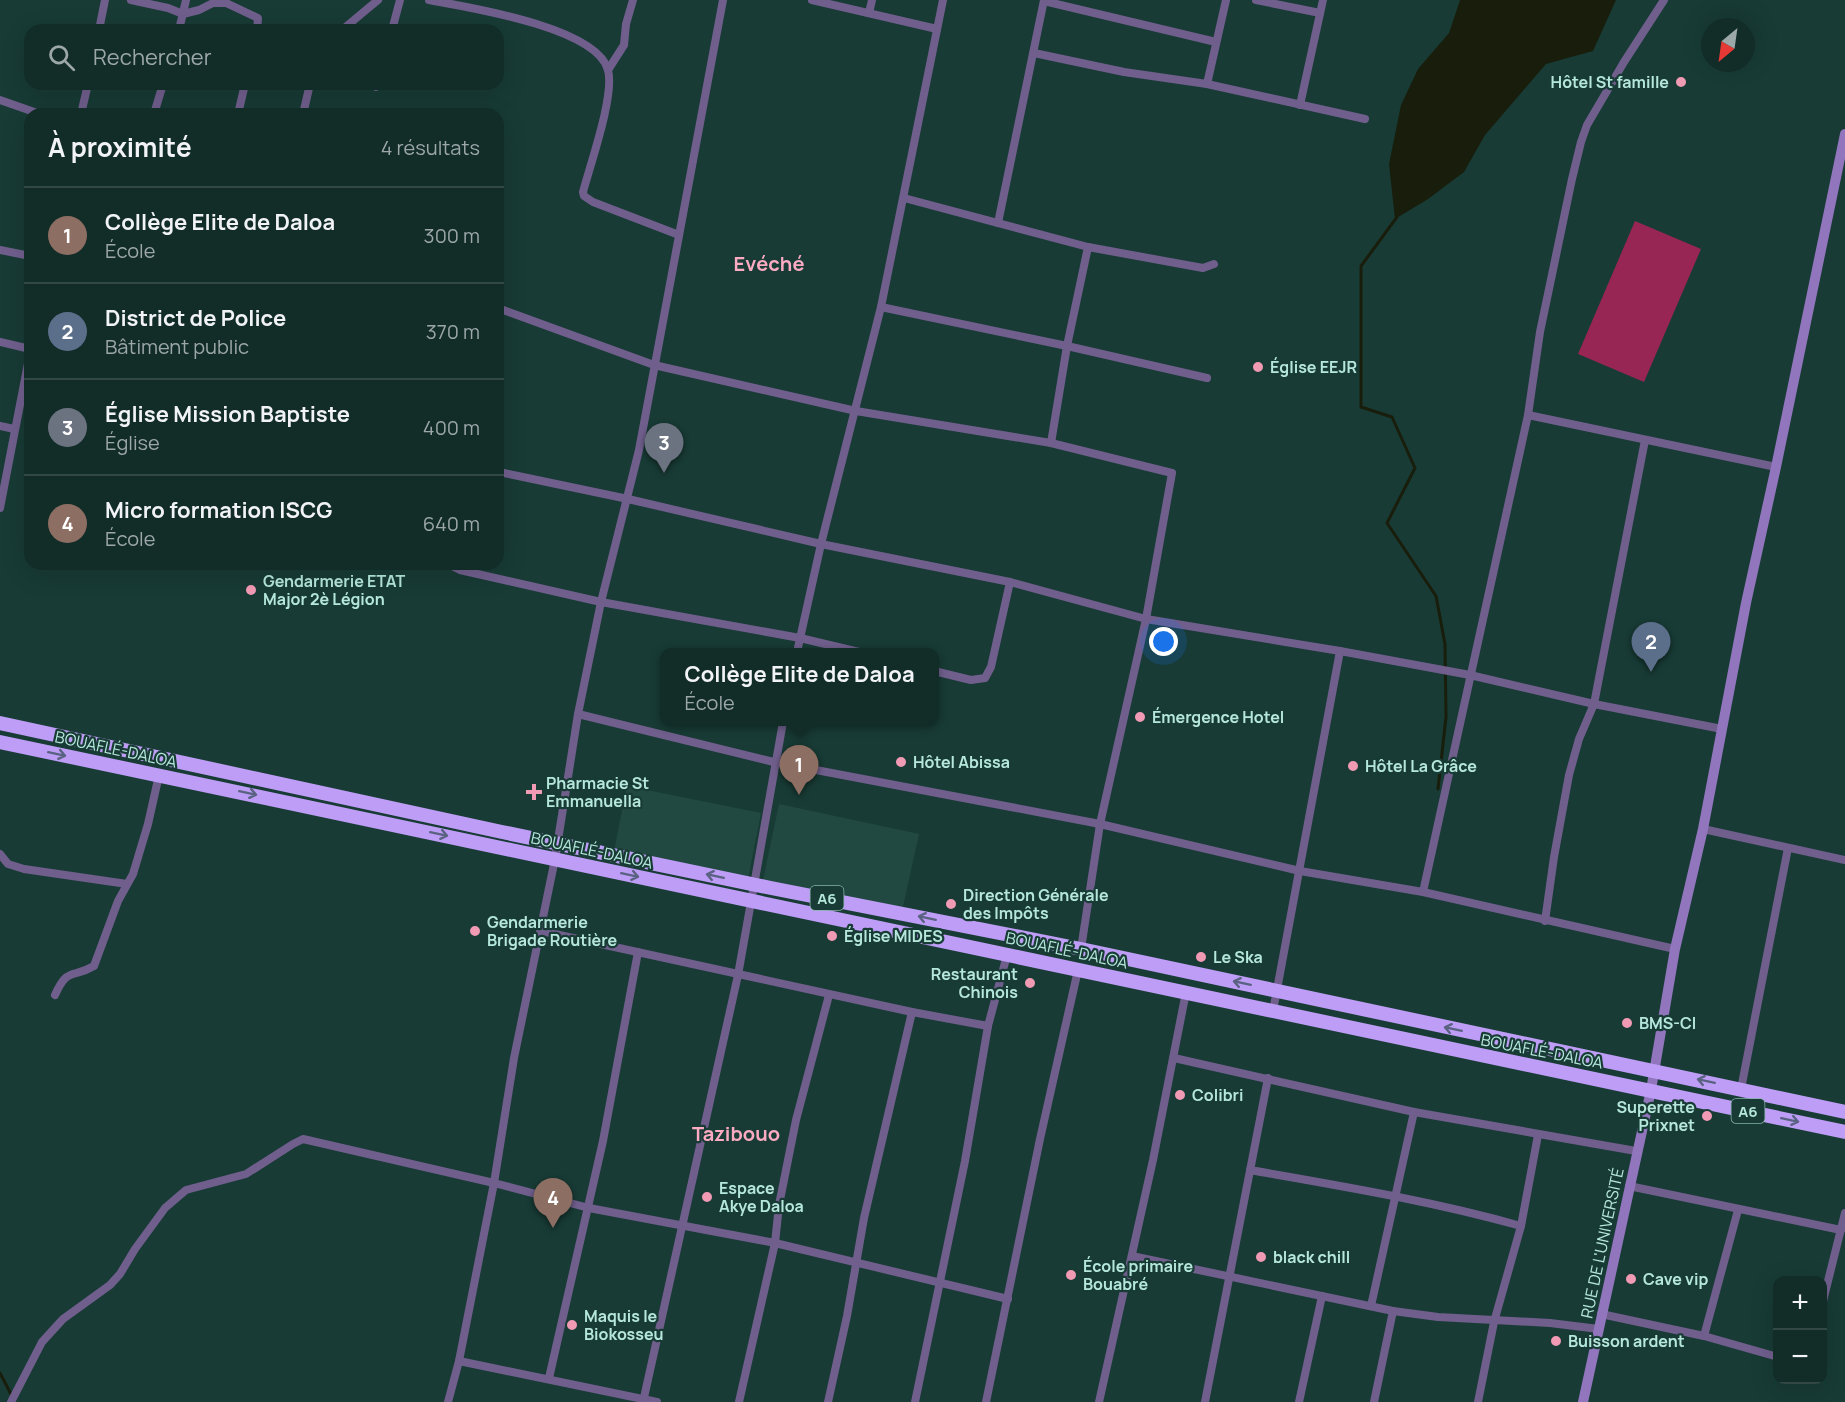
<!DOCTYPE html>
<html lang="fr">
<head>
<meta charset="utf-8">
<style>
	body { margin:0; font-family:Manrope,sans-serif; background:#1b3430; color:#f1f3f6 }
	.controls { position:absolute; right:18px; bottom:18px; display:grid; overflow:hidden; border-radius:12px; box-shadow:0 6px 24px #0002 }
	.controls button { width:54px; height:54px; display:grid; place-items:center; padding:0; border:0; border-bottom:2px solid #314845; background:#122c28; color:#f1f3f6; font:30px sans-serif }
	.compass { position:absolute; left:1701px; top:18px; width:54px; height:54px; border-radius:50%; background:#122c28; box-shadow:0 6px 24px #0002; rotate:209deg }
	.you { position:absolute; left:1164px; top:642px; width:21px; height:21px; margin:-15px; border:4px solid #fff; border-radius:50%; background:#1a73e8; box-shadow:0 0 0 9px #1a73e833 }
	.badge { display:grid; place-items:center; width:39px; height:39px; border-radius:50%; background:#8abfa5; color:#fff; font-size:20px; font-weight:700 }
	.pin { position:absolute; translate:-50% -50px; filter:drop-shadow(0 2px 3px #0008) }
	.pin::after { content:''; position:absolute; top:32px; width:21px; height:18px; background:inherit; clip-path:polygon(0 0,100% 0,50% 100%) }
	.popup { position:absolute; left:660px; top:648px; width:279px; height:78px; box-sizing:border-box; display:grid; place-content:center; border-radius:12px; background:#122c28; filter:drop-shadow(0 2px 4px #0005); font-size:20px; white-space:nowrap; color:#9ca7a8 }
	.popup b { font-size:22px; color:#f1f3f6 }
	.popup::after { content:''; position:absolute; left:50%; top:100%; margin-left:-12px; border:12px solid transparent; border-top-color:#122c28 }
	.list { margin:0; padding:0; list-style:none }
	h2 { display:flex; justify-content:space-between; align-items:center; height:78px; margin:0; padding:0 24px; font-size:26px }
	h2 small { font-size:20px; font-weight:400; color:#9ca7a8 }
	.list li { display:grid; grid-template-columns:39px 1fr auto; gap:18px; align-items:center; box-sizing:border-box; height:96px; padding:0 24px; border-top:2px solid #314845 }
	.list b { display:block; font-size:22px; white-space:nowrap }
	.list p { margin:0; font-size:20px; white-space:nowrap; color:#9ca7a8 }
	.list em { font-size:20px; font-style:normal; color:#9ca7a8 }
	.icon { flex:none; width:33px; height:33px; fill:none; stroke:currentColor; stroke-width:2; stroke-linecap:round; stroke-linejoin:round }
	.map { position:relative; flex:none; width:1845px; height:1402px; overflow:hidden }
	.search { position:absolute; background:#122c28; box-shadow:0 6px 24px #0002; left:24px; top:24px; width:480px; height:66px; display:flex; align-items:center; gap:15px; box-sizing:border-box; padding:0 21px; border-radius:18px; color:#9ca7a8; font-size:22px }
	.panel { position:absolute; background:#122c28; box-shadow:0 6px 24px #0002; left:24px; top:108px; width:480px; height:462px; border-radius:18px }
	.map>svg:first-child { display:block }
</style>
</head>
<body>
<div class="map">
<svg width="1845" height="1402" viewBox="0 0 1845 1402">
	<rect width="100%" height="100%" fill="#183b35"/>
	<g fill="#214942">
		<path d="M627,786L761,813L748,879L614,851Z"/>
		<path d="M779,804L919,834L902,911L763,880Z"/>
	</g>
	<path fill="#982655" d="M1635,221L1701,249L1644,382L1578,354Z"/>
	<path fill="#191e0c" d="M1460,0H1616L1593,51L1546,64L1485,135L1464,172L1428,199L1395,219L1389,164L1401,105L1418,69L1449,33Z"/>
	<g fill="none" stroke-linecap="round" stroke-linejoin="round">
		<g stroke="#191e0c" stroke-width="3">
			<path d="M1397,217L1361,266V407L1392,417L1415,468L1387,523L1436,596L1445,644L1446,717L1438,789"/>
			<path d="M0,1373L13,1398"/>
		</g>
		<g stroke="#705f8d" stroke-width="8">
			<path d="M131,0L168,8L183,14L199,10L213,3H226L258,18L257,30"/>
			<path d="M429,0C467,7 597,27 608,70C615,95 590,165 583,192L584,196L593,202L679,235"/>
			<path d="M812,0L937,29"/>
			<path d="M1256,0L1320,13"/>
			<path d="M1044,1L1216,42"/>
			<path d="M869,13L872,0"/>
			<path d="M99,30L105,0"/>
			<path d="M179,30L186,0"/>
			<path d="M342,30L378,0"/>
			<path d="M392,30L400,0"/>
			<path d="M1034,53L1124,72L1207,84L1365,119"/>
			<path d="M608,70L624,45L626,24L633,0"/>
			<path d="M1207,84L1226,0"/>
			<path d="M376,87L377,84"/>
			<path d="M0,100L40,114"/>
			<path d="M1300,105L1323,0"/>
			<path d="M81,114L88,84"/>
			<path d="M154,114L163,84"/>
			<path d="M238,114L245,84"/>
			<path d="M303,114L310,84"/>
			<path d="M904,198L1088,247L1203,268L1214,264"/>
			<path d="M998,223L1044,0"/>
			<path d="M0,250L30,256"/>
			<path d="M881,307L1067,346L1207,378"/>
			<path d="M498,308L654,365L856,411L1051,443L1172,473L1146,619L1100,824L1081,949"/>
			<path d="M0,342L30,349"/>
			<path d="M1528,415L1776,467"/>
			<path d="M0,426L14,429"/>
			<path d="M1051,443L1067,346L1088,247"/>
			<path d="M504,473L628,499L821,544L1010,582L1146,619L1340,651L1470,675L1594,704L1722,729"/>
			<path d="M0,508L30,353"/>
			<path d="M448,564L460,570L601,602L800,638L859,652"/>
			<path d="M797,652L821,544L881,307L943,0"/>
			<path d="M934,671L971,680L985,678L991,667L1010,582"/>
			<path d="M578,714L774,762L1100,824L1300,871L1423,892L1675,949"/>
			<path d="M1703,829L1845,860"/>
			<path d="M0,854L8,864L24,869L127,884"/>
			<path d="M1423,892L1528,415L1540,332L1572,179L1581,142L1587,125L1624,62L1664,0"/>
			<path d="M1545,921L1554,857L1569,775L1579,739L1594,704L1645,440"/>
			<path d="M541,931L912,1012L988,1026"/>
			<path d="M55,995C68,966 72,979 94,966L118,901L133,874L148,824L159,775"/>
			<path d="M1273,1011L1340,651"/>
			<path d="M1174,1058L1414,1112L1636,1151"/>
			<path d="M1741,1089L1788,848"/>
			<path d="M1250,1170C1341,1186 1432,1201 1521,1226"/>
			<path d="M1629,1186L1841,1230"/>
			<path d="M1132,1256L1393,1311L1438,1317L1550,1323L1599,1329"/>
			<path d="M1822,1305L1845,1213"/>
			<path d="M1371,1306L1414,1112"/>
			<path d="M1601,1314L1704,1336L1778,1357"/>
			<path d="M1704,1336L1738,1210"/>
			<path d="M459,1361L657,1402"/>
			<path d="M549,1378L603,1141L638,952"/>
			<path d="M11,1402L42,1342L63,1319L110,1285L120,1274L135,1249L165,1208L186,1190L246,1174L293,1144L303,1139L494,1183L589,1208L775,1243L1008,1299"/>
			<path d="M448,1402L459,1361L494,1183L514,1058L555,859L578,714L601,602L639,450L723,0"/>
			<path d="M643,1402L738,975L783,722"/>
			<path d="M739,1402L775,1243L779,1205L796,1120L829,995"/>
			<path d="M828,1402L847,1316L864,1218L912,1012"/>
			<path d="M915,1402L965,1161L988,1026L1007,955"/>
			<path d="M986,1402L1040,1139L1078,970"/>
			<path d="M1099,1402L1153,1160L1186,992"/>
			<path d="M1205,1402L1268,1078"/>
			<path d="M1299,1402L1322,1296"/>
			<path d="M1374,1402L1393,1311"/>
			<path d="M1478,1402L1494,1322L1521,1226L1538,1135"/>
		</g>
		<path stroke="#9176be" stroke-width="10" d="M1583,1402L1651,1090L1675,949L1703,829L1746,603L1776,467L1845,134"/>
		<g stroke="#be9df6" stroke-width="14">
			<path d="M0,723L502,832L771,888L1081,949L1845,1112"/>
			<path d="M0,742L1845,1132"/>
		</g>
	</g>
	<defs><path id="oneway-shaft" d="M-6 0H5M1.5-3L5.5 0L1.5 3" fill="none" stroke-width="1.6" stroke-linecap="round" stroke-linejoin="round" transform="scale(1.5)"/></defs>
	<g stroke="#5a6282">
		<use href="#oneway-shaft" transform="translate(57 754) rotate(12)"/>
		<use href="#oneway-shaft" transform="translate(248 793) rotate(12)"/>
		<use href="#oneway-shaft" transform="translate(439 834) rotate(12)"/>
		<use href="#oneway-shaft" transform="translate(630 875) rotate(12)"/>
		<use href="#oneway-shaft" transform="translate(715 876) rotate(-168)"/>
		<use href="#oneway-shaft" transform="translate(927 918) rotate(-168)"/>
		<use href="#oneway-shaft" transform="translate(1242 983) rotate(-168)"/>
		<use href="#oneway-shaft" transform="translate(1453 1029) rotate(-168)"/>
		<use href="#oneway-shaft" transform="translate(1706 1081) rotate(-168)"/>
		<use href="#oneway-shaft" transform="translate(1790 1120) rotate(12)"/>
	</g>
	<g fill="#f19ab4" stroke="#183b35" stroke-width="2">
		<circle cx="1681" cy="82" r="6"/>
		<circle cx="1258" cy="367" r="6"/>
		<circle cx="251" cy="590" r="6"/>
		<circle cx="1140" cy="717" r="6"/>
		<circle cx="901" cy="762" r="6"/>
		<circle cx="1353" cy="766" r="6"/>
		<path d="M531 783h6v6h6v6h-6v6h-6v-6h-6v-6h6z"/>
		<circle cx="951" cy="904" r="6"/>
		<circle cx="475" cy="931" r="6"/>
		<circle cx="832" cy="936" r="6"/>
		<circle cx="1201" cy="957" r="6"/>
		<circle cx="1030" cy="983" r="6"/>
		<circle cx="1627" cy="1023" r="6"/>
		<circle cx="1180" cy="1095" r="6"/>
		<circle cx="1707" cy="1116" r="6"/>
		<circle cx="707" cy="1197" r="6"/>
		<circle cx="1261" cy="1257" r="6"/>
		<circle cx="1071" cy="1275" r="6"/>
		<circle cx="1631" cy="1279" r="6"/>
		<circle cx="572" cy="1325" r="6"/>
		<circle cx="1556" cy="1341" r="6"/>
	</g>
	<g text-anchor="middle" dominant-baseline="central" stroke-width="4.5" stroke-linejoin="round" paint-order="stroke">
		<g fill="#183b35" stroke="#86b3aa" stroke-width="1.5">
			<rect x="810.5" y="886" width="33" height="24" rx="4.5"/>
			<rect x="1731.5" y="1099" width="33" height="24" rx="4.5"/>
		</g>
		<g font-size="15" font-weight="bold" fill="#b5e7dc">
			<text x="827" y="898">A6</text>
			<text x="1748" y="1111">A6</text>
		</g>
		<g font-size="16" font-weight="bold" fill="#b5e7dc" stroke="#183b35" text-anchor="start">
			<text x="1669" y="82" text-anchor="end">Hôtel St famille</text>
			<text x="1270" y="367">Église EEJR</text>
			<text x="263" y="581">Gendarmerie ETAT<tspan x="263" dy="18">Major 2è Légion</tspan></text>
			<text x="1152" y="717">Émergence Hotel</text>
			<text x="913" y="762">Hôtel Abissa</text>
			<text x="1365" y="766">Hôtel La Grâce</text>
			<text x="546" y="783">Pharmacie St<tspan x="546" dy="18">Emmanuella</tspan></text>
			<text x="963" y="895">Direction Générale<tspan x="963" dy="18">des Impôts</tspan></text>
			<text x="487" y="922">Gendarmerie<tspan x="487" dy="18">Brigade Routière</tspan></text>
			<text x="844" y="936">Église MIDES</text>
			<text x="1213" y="957">Le Ska</text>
			<text x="1018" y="974" text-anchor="end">Restaurant<tspan x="1018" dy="18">Chinois</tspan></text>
			<text x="1639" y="1023">BMS-CI</text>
			<text x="1192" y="1095">Colibri</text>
			<text x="1695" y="1107" text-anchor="end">Superette<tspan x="1695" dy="18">Prixnet</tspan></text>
			<text x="719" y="1188">Espace<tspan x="719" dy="18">Akye Daloa</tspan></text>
			<text x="1273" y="1257">black chill</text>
			<text x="1083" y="1266">École primaire<tspan x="1083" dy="18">Bouabré</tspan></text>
			<text x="1643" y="1279">Cave vip</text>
			<text x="584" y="1316">Maquis le<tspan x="584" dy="18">Biokosseu</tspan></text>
			<text x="1568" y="1341">Buisson ardent</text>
		</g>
		<g font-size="16" fill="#b5e7dc" stroke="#183b35">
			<text transform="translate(116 749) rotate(12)">BOUAFLÉ-DALOA</text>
			<text transform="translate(592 850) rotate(12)">BOUAFLÉ-DALOA</text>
			<text transform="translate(1067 950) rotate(12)">BOUAFLÉ-DALOA</text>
			<text transform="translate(1542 1051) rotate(11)">BOUAFLÉ-DALOA</text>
			<text transform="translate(1602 1243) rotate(-78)">RUE DE L'UNIVERSITÉ</text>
		</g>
		<g font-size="20" font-weight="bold" fill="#fcabc3" stroke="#183b35">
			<text x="769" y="263">Evéché</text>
			<text x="736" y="1133">Tazibouo</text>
		</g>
	</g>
</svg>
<div class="controls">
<button>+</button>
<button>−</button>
</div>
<svg class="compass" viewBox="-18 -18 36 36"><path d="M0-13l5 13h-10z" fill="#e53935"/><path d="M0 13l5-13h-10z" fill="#9ca7a8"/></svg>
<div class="you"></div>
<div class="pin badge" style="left:799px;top:795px;background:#8d6e63">1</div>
<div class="popup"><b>Collège Elite de Daloa</b>École</div>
<div class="pin badge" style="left:1651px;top:672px;background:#5c6f8a">2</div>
<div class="pin badge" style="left:664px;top:473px;background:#6b7280">3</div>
<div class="pin badge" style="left:553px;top:1228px;background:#8d6e63">4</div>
<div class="search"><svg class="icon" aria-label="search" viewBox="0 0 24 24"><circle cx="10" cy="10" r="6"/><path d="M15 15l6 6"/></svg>Rechercher</div>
<section class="panel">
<h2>À proximité<small>4 résultats</small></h2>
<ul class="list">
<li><span class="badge" style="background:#8d6e63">1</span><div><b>Collège Elite de Daloa</b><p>École</p></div><em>300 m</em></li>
<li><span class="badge" style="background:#5c6f8a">2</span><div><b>District de Police</b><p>Bâtiment public</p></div><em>370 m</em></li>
<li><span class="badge" style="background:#6b7280">3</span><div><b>Église Mission Baptiste</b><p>Église</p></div><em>400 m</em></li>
<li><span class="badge" style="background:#8d6e63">4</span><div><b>Micro formation ISCG</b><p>École</p></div><em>640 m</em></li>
</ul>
</section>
</div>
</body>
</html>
